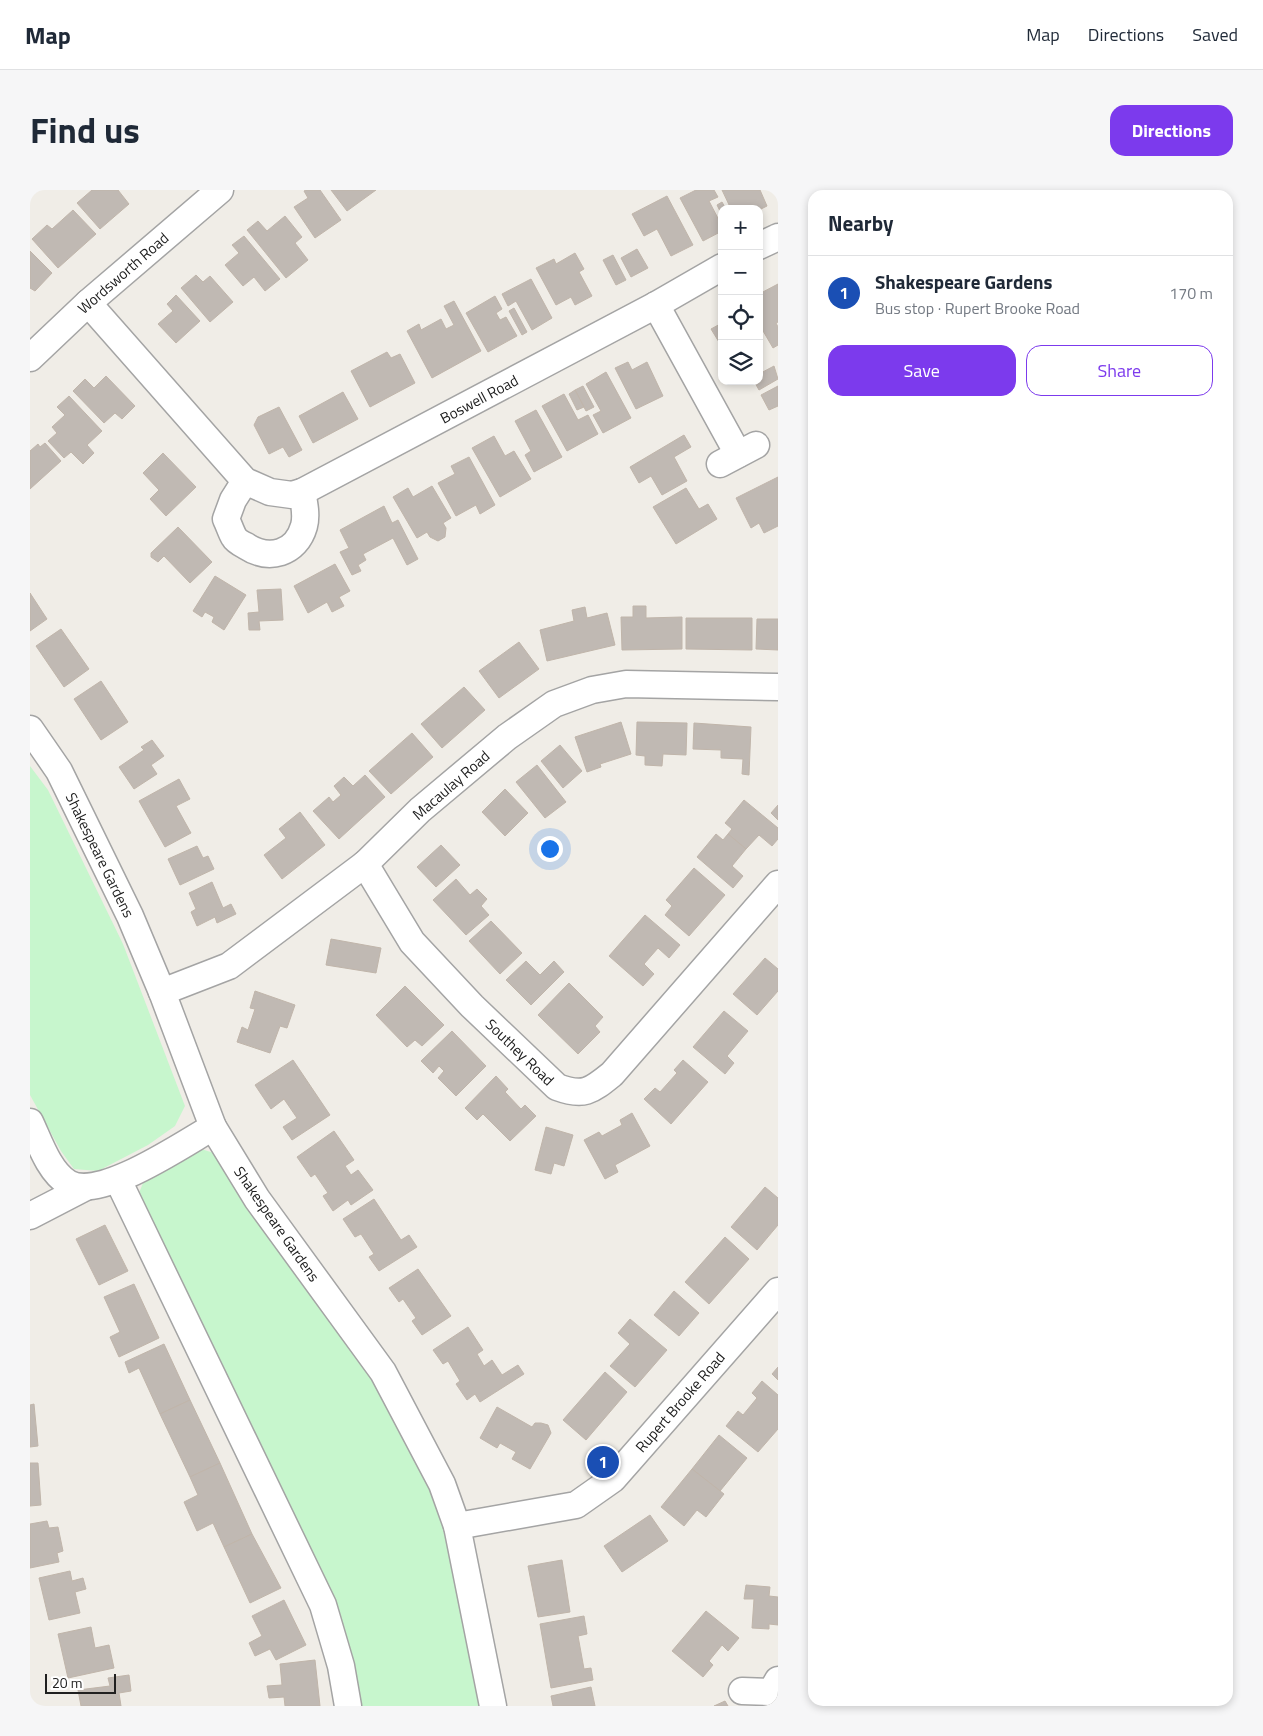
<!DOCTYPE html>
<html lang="en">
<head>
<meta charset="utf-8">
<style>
	body { margin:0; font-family:"Titillium Web",sans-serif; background:#f6f6f7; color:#1f2937 }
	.controls { position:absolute; right:15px; top:15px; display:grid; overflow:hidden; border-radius:10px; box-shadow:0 2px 8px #0003 }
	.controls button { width:45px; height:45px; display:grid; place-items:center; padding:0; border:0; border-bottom:1px solid #e0e1e3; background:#fff; color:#1f2937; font:25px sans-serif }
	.scale { position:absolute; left:15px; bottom:12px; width:71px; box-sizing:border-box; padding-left:5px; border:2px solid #202020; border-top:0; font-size:14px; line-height:18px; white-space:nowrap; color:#202020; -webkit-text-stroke:4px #fff; paint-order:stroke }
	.you { position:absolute; left:519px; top:658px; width:18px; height:18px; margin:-12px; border:4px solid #fff; border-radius:50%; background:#1a73e8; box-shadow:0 0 0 8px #1a73e833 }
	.badge { display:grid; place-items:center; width:32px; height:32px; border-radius:50%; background:#7c3aed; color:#fff; font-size:16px; font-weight:700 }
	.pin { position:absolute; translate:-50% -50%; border:2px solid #fff; box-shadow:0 1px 5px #0006 }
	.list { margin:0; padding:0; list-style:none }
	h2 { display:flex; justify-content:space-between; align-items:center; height:65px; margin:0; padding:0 20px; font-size:21px }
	h2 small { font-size:16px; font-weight:400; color:#747a83 }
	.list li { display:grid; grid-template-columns:32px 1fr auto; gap:15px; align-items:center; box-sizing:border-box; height:75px; padding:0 20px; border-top:1px solid #e0e1e3 }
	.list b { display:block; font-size:19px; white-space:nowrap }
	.list p { margin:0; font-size:16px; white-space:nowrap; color:#747a83 }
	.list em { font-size:16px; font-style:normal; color:#747a83 }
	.actions { display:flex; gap:10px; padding:15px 20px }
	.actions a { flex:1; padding:11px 0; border:1px solid #7c3aed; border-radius:15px; text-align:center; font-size:18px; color:#7c3aed }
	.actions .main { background:#7c3aed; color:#fff }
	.icon { flex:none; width:28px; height:28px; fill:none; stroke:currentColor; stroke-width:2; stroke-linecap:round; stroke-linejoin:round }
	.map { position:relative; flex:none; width:748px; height:1516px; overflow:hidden; border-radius:15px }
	header { display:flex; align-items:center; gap:30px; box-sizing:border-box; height:70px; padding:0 25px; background:#fff; border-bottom:1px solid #e0e1e3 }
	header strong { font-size:24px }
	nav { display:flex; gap:28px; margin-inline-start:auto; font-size:18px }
	.intro { display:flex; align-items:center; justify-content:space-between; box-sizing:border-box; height:120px; padding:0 30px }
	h1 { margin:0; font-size:35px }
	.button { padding:12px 22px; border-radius:15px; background:#7c3aed; color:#fff; font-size:18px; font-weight:700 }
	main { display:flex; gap:30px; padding:0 30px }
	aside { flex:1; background:#fff; border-radius:15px; box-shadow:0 2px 8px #0003 }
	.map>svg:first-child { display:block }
</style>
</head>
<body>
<header>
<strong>Map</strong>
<nav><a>Map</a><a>Directions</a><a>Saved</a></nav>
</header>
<div class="intro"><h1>Find us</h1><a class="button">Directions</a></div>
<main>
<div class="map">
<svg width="748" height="1516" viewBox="0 0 748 1516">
	<rect width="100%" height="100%" fill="#f0ede7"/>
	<g fill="#c7f6cd">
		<path d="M0,576L18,600L93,754L155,916L145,936L118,955L68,981L44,979L31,961L0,905Z"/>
		<path d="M171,959L184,963L346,1193L406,1311L424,1383L452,1516H327L109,1003L115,988Z"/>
	</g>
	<g fill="#c0b9b3" stroke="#c0b5aa">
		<path d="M62,0H88L99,14L70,39L47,13Z"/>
		<path d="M276,0H290L311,30L285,48L264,17L278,8L274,1Z"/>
		<path d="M301,0H346L317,21Z"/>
		<path d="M666,0H684L688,7L679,11L692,36V41L673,51L650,8Z"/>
		<path d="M692,0H730L737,16L729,20L701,19Z"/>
		<path d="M637,6L663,55L641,66L627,39L614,46L602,24Z"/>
		<path d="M692,12L696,19H692V25L687,15Z"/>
		<path d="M43,20L66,44L28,78L2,49L17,35L22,39Z"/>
		<path d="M255,26L272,47L265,53L278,70L256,88L217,40L228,31L237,41Z"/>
		<path d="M214,46L250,89L235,101L224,87L213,96L195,75L209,63L202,55Z"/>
		<path d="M607,59L618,78L601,87L591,68Z"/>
		<path d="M0,61L22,83L5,101L0,98Z"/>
		<path d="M545,63L554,79L549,82L562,106L545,115L541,107L526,115L506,78L524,69L526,74Z"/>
		<path d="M583,65L596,90L586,95L573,70Z"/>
		<path d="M166,85L173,92L180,86L203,112L180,132L151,98Z"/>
		<path d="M501,89L522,128L502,140L486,111L478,116L472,104Z"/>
		<path d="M748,94V132L746,133L748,137V155L743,158L729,134V104Z"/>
		<path d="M146,105L170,131L146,153L128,134L143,121L137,114Z"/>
		<path d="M465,106L472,119L466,123L470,130L476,127L487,146L458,162L436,123Z"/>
		<path d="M424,111L451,161L402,188L377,141L389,134L391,140L411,129L416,139L424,135L414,116Z"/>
		<path d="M484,118L497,142L492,145L479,121Z"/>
		<path d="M692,133V157L681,139Z"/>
		<path d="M357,162L361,168L370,164L385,193L340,217L321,181Z"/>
		<path d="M598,172L602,180L617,172L633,206L606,219L585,178Z"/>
		<path d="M744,176L748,189L729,200L724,191H729V184Z"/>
		<path d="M576,182L601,228L573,243L563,225L571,221L556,194Z"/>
		<path d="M76,186L105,216L92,229L85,223L74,233L43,201L55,189L64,198Z"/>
		<path d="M553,196L564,217L556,221L545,200Z"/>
		<path d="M748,196V216L739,220L731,205Z"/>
		<path d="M545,200L554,217L547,220L539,204Z"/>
		<path d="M313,202L328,229L283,253L269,226Z"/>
		<path d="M534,204L548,230L558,225L568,244L537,261L512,216Z"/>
		<path d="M39,206L72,241L57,255L64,263L53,274L41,262L34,268L18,251L27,243L22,237L35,225L27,217Z"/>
		<path d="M249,217L272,260L259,267L253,257L239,264L224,235L228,227Z"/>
		<path d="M506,220L532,267L504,282L495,265L501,261L485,231Z"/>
		<path d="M654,245L661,257L644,267L657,291L632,305L621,286L609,293L600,277Z"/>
		<path d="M464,246L475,266L484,261L501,289L470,307L442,258Z"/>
		<path d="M15,253L31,271L0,299V261L8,254L10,257Z"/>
		<path d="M133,263L166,297L136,326L120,309L129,300L113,283Z"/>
		<path d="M439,267L465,315L450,324L446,315L426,326L408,293L425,284L421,276Z"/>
		<path d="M748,287V336L734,343L729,333L721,338L706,308Z"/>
		<path d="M402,296L421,328L413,333L416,338L415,347L408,351L400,347L397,342L387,348L363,307L378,298L383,307Z"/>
		<path d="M656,298L669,319L678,314L687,329L646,354L623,317Z"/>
		<path d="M354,316L362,333L368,330L388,369L377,375L363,348L333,364L336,370L328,375L331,381L322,385L310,362L319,358L310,340Z"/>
		<path d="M148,337L182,372L160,393L134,366L128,372L121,367V363Z"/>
		<path d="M305,374L320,401L309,407L314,416L302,422L297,412L278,423L264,396Z"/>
		<path d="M185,386L216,405L194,440L182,432L184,427L175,422L172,427L163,421Z"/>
		<path d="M251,399L253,430L229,431L230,440H219L218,423L229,422L227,400Z"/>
		<path d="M0,403L17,429L0,441Z"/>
		<path d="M603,416H616V428L652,427V459L592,460L591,427H603Z"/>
		<path d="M555,417L557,428L577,423L585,455L517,471L510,440L544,431L542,420Z"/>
		<path d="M656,428H722V460L656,459Z"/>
		<path d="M727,429H748V460L726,459Z"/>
		<path d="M31,439L59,479L34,497L6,456Z"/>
		<path d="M489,452L509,479L469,508L449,481Z"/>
		<path d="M71,491L98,532L71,550L44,509Z"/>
		<path d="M434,497L455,520L412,558L391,534Z"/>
		<path d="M591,532L601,564L570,574L571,577L557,582L545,547Z"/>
		<path d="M607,532L657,533L656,565L633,564L632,576L615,575V566L606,565Z"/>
		<path d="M664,533L721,537L719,585L712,584L713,569L691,568V560L663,559Z"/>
		<path d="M382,543L403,567L361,604L339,581Z"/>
		<path d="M122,550L134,566L121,575L127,584L104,599L89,577L114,560L111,557Z"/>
		<path d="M530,555L552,581L533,598L511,571Z"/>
		<path d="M507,575L536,612L515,628L486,592Z"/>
		<path d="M335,585L355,607L309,649L283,621L299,607L303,612L311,605L304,596L314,587L323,596Z"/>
		<path d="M149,589L160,609L146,616L161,643L135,657L109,611Z"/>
		<path d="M475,599L498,623L475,646L452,622Z"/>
		<path d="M714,610L748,638V649L742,656L729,645L716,659L698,644L702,639L695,633Z"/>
		<path d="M748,615V630L741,623Z"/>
		<path d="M270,622L295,655L252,689L234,665L256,648L249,639Z"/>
		<path d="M686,644L693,650L698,644L716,659L702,676L713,686L703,698L667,667Z"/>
		<path d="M411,655L430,675L406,697L387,677Z"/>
		<path d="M167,656L173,668L178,666L184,679L150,695L138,669Z"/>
		<path d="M664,678L695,705L659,746L635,725L642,716L636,710Z"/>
		<path d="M426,689L440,705L447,699L457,709L451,716L459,725L436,745L403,710Z"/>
		<path d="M182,692L193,718L201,714L206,724L187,733L185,727L167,736L161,722L166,719L159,703Z"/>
		<path d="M615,725L650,755L639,768L628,758L614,774L624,784L613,796L579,766Z"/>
		<path d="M461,731L492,763L470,784L439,751Z"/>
		<path d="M301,749L351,758L346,783L296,775Z"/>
		<path d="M735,768L748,779V801L727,825L703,804Z"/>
		<path d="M496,771L510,785L524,771L534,782L501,815L476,790Z"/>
		<path d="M539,793L573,827L565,836L570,842L548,864L508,825Z"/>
		<path d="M375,796L414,835L392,856L385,850L377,857L346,825Z"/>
		<path d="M225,801L265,815L257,838L250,836L240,863L207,852L212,837L218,840L225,819L220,818Z"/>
		<path d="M694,821L718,841L697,866L704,873L695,884L663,857Z"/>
		<path d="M422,841L456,876L426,906L408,888L414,881L409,876L403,883L391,871Z"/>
		<path d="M263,870L300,925L262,950L253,937L267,928L254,909L241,919L225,895Z"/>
		<path d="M653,870L678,892L641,934L614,909L625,898L630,902L647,883L644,880Z"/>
		<path d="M466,886L478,899L475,902L491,919L495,915L506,926L480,951L453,924L447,930L435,918Z"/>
		<path d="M602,923L620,956L585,975L588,982L575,989L554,950L569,942L572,946L592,935L590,930Z"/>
		<path d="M516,937L543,945L534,976L524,973L521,984L505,980Z"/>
		<path d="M304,941L324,970L315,976L321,985L328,980L343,1000L321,1015L318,1010L303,1021L293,1006L298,1003L285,984L281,987L267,967Z"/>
		<path d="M735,997L748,1008V1035L727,1060L701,1037Z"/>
		<path d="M344,1009L371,1050L379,1045L387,1057L349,1081L339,1067L344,1064L331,1044L325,1047L313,1029Z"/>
		<path d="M75,1035L98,1081L69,1095L46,1049Z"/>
		<path d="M695,1047L719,1069L679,1114L655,1092Z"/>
		<path d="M388,1079L421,1126L392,1145L382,1131L386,1128L373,1109L369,1112L359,1098Z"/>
		<path d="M104,1094L129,1148L89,1167L80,1147L90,1142L74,1107Z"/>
		<path d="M644,1101L669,1123L649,1146L624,1125Z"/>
		<path d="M600,1129L637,1160L605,1197L580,1176L600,1154L588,1143Z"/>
		<path d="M438,1137L453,1160L447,1164L454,1176L462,1170L472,1185L488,1175L494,1184L450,1212L445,1204L437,1210L426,1194L430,1191L418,1171L413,1174L403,1160Z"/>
		<path d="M134,1154L160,1210L130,1224L109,1178L99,1183L95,1172Z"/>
		<path d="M748,1177V1190L742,1184Z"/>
		<path d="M575,1182L597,1202L556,1250L533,1230Z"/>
		<path d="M732,1191L748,1205V1239L728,1262L696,1236L708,1221L713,1225L727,1208L722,1203Z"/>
		<path d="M160,1210L190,1273L160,1287L130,1224Z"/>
		<path d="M4,1214L8,1256L0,1257V1215Z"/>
		<path d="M467,1217L502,1237L505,1233H511L518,1235L521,1243L500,1279L482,1269L486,1262L470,1253L467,1258L450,1248Z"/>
		<path d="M689,1245L717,1268L690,1301L662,1279Z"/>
		<path d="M0,1273H8L11,1315L0,1316Z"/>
		<path d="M190,1273L222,1344L194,1357L183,1333L167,1341L154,1312L168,1305L160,1287Z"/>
		<path d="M662,1279L694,1304L676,1327L667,1320L654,1336L631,1317Z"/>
		<path d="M620,1325L638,1351L592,1382L574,1356Z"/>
		<path d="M17,1331L19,1338L28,1337L33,1361L27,1363L29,1372L0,1378V1334Z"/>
		<path d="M222,1344L251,1398L220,1413L194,1357Z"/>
		<path d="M532,1370L540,1422L508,1427L498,1376Z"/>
		<path d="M40,1381L42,1391L53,1388L56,1399L45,1402L50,1423L19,1430L9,1388Z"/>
		<path d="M716,1395L740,1397L739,1406L748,1407V1435L739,1434V1439L722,1438L724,1409H714Z"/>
		<path d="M254,1410L276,1455L246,1470L240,1459L225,1466L219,1453L232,1446L222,1426Z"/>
		<path d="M676,1421L709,1448L698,1461L692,1455L679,1471L683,1475L673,1487L642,1461Z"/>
		<path d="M554,1426L557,1444L548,1446L554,1479L561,1478L563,1490L521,1498L510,1434Z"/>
		<path d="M61,1437L65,1458L79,1455L84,1478L38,1488L28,1444Z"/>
		<path d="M285,1470L290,1516H255L254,1507L239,1508L237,1496L252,1495L250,1474Z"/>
		<path d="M99,1485L101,1501L89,1503L91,1516H51L48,1500L80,1496L78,1488Z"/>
		<path d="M561,1497L565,1516H523L521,1506Z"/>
		<path d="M695,1511L698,1516H684Z"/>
	</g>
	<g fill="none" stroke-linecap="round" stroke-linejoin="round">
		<defs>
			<g id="minor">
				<path d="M729,56L748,47"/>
				<path d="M58,113L215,291L240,302L262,305L272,302L626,115L692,77"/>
				<path d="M626,115L708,264"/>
				<path d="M0,168L58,113L190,0"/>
				<path d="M690,274L726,255"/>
				<path d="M215,291L203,310L196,329C199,335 201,342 204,347C206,351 212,354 216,356C239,371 266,364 274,336C277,325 274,312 272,302"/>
				<path d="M0,539L29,581L100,726L132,802L183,937L227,1009L353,1182L412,1294L427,1336L463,1516"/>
				<path d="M335,674L382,752L442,816L527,897C554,907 561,901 582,884L748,694"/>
				<path d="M132,802L199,776L335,674L390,620L477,547L524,514L562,500L596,494L748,497"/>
				<path d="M0,932C9,951 19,982 38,993C69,1012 153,954 183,937"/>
				<path d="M88,990L293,1415L311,1476L318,1516"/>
				<path d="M0,1026L54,998"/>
				<path d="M427,1336L546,1315L583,1289L748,1101"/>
				<path d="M712,1501L741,1502L748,1490"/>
			</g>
		</defs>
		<use href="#minor" stroke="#a4a4a4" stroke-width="29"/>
		<use href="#minor" stroke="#fff" stroke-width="26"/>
	</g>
	<g text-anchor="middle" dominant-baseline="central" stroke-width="5" stroke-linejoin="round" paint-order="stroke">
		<g font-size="15" fill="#202020" stroke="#fff">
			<text transform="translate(93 83) rotate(-41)">Wordsworth Road</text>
			<text transform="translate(449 209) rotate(-28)">Boswell Road</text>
			<text transform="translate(421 595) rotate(-41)">Macaulay Road</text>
			<text transform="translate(70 665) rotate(64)">Shakespeare Gardens</text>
			<text transform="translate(490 862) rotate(44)">Southey Road</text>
			<text transform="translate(247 1034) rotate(55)">Shakespeare Gardens</text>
			<text transform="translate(650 1212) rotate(-49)">Rupert Brooke Road</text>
		</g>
	</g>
</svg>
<div class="controls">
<button>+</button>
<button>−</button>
<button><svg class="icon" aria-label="locate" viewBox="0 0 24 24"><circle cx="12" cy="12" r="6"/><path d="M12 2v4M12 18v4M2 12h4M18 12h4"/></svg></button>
<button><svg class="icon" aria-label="layers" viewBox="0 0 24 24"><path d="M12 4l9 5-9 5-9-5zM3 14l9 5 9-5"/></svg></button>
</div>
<div class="scale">20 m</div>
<div class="you"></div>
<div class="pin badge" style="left:573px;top:1272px;background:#1a4fb4">1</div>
</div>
<aside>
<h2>Nearby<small></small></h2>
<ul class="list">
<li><span class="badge" style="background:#1a4fb4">1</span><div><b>Shakespeare Gardens</b><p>Bus stop · Rupert Brooke Road</p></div><em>170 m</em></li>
</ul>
<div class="actions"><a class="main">Save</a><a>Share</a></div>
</aside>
</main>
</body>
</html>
